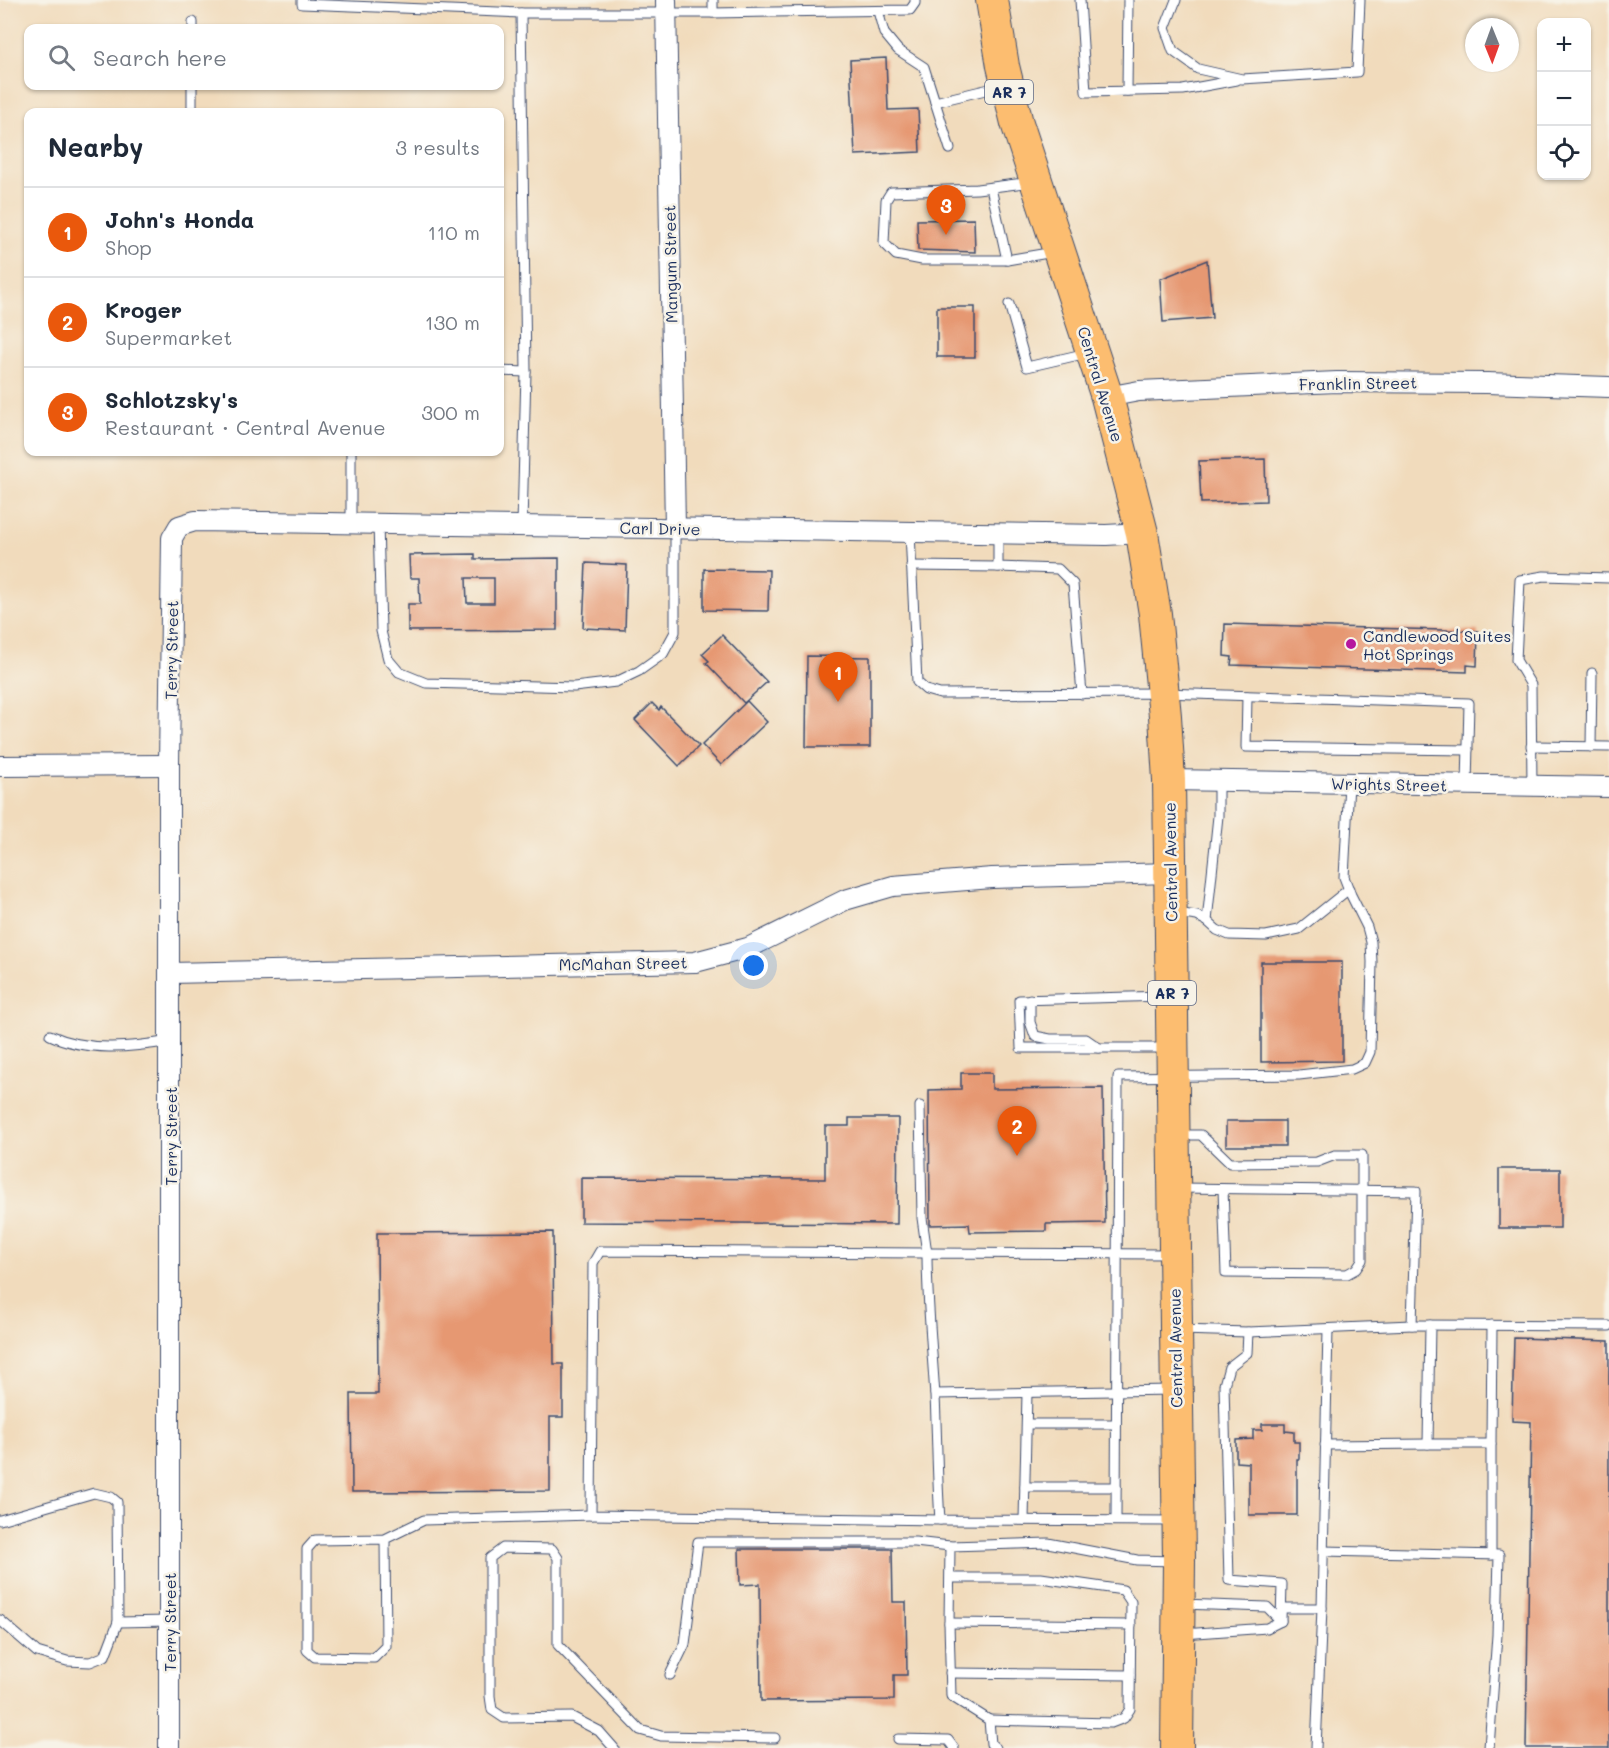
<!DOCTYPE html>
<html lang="en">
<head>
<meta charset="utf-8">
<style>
	body { margin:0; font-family:Mali,sans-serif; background:#f2f2f3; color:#1f2937 }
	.controls { position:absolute; right:18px; top:18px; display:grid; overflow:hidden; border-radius:12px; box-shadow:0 2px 4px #0004 }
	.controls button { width:54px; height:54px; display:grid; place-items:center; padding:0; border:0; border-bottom:2px solid #e0e1e3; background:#fff; color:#1f2937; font:30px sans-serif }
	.compass { position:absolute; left:1465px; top:18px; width:54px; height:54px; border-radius:50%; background:#fff; box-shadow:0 2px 4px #0004; rotate:179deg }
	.you { position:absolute; left:754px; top:966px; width:21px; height:21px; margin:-15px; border:4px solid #fff; border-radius:50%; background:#1a73e8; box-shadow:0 0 0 9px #1a73e833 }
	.badge { display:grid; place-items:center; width:39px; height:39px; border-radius:50%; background:#ea580c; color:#fff; font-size:20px; font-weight:700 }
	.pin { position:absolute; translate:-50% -50px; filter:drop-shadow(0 2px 3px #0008) }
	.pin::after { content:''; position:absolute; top:32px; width:21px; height:18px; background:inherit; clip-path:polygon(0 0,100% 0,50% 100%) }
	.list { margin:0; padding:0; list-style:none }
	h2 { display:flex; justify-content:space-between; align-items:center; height:78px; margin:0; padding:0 24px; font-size:26px }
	h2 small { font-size:20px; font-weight:400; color:#747a83 }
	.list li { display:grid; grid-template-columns:39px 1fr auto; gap:18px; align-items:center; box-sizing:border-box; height:90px; padding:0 24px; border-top:2px solid #e0e1e3 }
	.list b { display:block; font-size:22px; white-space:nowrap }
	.list p { margin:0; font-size:20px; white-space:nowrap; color:#747a83 }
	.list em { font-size:20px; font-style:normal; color:#747a83 }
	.icon { flex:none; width:33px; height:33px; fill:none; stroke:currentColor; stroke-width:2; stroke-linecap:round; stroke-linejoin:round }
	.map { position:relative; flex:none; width:1609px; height:1748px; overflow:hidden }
	.search { position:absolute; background:#fff; box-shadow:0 2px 4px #0004; left:24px; top:24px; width:480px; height:66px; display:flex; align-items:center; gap:15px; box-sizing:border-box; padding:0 21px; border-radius:12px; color:#747a83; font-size:22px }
	.panel { position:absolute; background:#fff; box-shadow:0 2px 4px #0004; left:24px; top:108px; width:480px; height:348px; border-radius:12px }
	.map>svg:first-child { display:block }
</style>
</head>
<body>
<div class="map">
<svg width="1609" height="1748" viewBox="0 0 1609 1748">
	<rect width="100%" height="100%" fill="#f7f3e8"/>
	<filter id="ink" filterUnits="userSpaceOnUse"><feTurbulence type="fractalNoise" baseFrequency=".0167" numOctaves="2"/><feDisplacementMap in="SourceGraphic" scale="12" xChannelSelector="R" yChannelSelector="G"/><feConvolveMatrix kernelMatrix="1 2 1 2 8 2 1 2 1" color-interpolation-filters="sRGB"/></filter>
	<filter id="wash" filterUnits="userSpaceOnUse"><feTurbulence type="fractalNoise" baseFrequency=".008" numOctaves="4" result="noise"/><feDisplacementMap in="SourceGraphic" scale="24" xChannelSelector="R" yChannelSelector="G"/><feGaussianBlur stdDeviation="1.35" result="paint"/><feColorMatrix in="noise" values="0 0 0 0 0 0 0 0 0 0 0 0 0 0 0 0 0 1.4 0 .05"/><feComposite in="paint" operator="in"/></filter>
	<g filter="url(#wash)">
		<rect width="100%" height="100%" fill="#f1dbbc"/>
		<g id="blocks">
			<g fill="#e69872" fill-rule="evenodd">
				<path d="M886,58L888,110L918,109L920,152L855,155L850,60Z"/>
				<path d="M974,219L975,252L918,250L917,220Z"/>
				<path d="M1207,260L1212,318L1163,322L1160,279Z"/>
				<rect x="937" y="307" width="38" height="50"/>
				<path d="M1265,459L1266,501L1201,503L1199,461Z"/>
				<path d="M475,554V559L559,558V582H557V630L408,631V604H420L419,578H410L409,555ZM466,578H494V603H467Z"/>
				<path d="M586,563L627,565L625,630L583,628Z"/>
				<path d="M704,569L769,570L768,611L704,610Z"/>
				<path d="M1225,624L1478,631L1477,666L1467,665V672L1231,665L1232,657L1224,656Z"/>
				<path d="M722,635L767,682L744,703L706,663L709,661L702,654Z"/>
				<path d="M807,656L870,657V747H806Z"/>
				<path d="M747,701L767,722L721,765L702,745Z"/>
				<path d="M652,703L659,710L661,707L699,746L679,766L635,720Z"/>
				<path d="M1261,962H1342V1061L1261,1062Z"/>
				<path d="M961,1073H992V1089L1103,1088L1105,1223L1046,1224V1231L970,1232L969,1224L930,1225L929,1090L961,1089Z"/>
				<path d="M849,1118H898L897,1224L581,1222V1178L825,1179V1126H849Z"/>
				<rect x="1226" y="1121" width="59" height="25"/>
				<rect x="1499" y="1169" width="61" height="59"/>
				<path d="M553,1232L554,1364H563V1417H550V1491L352,1492L351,1394H378L377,1233Z"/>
				<path d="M1514,1338L1609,1341V1748H1526L1531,1422L1512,1421Z"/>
				<path d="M1262,1424H1285V1431L1294,1432V1442H1299V1459H1297V1515H1249V1463L1236,1462V1440L1253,1439V1430H1262Z"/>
				<path d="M739,1549H892L893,1602H906L907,1675H894V1700L761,1701L760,1584L740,1585Z"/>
			</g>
		</g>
	</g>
	<g filter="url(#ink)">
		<use href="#blocks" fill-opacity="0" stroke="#3b496c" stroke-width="1.5"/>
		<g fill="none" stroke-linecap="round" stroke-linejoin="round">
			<defs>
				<g id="service">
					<path d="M302,0V4L521,13H713V0"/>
					<path d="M1080,0L1086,92L1183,90L1237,80"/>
					<path d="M1176,0L1165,28L1173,51L1198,69L1242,79L1357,72L1360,0"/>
					<path d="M878,11L884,33L898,50L924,67L950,149"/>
					<path d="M521,13L526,372L522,525"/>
					<path d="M713,13L910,10L915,3V0"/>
					<path d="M193,28V22"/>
					<path d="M1127,91L1128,0"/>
					<path d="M935,102L1002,86"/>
					<path d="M192,112V86"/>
					<path d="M1032,182L977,189L891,192L886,200L884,243L896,255L922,260H1007L1054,252"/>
					<path d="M991,188L1007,260"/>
					<path d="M1009,304L1027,367L1087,353"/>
					<path d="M500,371L526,372"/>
					<path d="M351,522V452"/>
					<path d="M378,523L381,631L388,659L399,672L426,683L574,687L616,682L639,671L663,654L675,632V528"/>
					<path d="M910,532L917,682L926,690L940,694L1163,693L1469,703L1467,785"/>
					<path d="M998,533V567L1058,569L1073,584L1082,694"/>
					<path d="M911,566L998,567"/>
					<path d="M1247,696L1246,747L1468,750"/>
					<path d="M1531,746L1609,747"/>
					<path d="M1591,747L1592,673"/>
					<path d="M1532,786L1531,685L1516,660L1520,580L1544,576L1609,578"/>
					<path d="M1176,913L1197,916L1207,921L1217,930L1229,935L1266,936L1299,929L1349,889"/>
					<path d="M1207,921L1218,816V781"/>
					<path d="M1166,996L1019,1000L1021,1048H1169"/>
					<path d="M1030,999V1022L1035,1036L1050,1039H1086L1099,1048"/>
					<path d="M50,1035C87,1052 130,1048 170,1041"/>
					<path d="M920,1106L922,1218L927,1253L600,1251L593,1263L591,1515L940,1520"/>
					<path d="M1179,1135H1201L1230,1163L1317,1162L1335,1155H1362V1260L1356,1269L1347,1274L1226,1273L1223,1189"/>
					<path d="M1179,1188L1416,1191L1412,1325L1248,1332L1180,1330"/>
					<path d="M1170,1254L927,1253C927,1301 932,1348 935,1396C937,1437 937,1478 940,1520L1175,1521"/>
					<path d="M1412,1325L1609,1326"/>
					<path d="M1430,1325L1428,1444H1491V1555"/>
					<path d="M1248,1332L1247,1353L1229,1367L1224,1385L1229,1580L1282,1584L1281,1621"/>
					<path d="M935,1394L1173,1390"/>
					<path d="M1027,1424H1116"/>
					<path d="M1491,1444L1492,1325"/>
					<path d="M1325,1445L1428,1444"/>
					<path d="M1025,1487H1116"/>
					<path d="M0,1520L94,1493L111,1497L117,1502L118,1622L169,1621"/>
					<path d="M1024,1520L1027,1393"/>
					<path d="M1116,1520L1118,1077L1299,1075L1352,1069L1365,1063L1370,1052L1372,962L1371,942L1367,927L1351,895L1344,877L1349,783"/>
					<path d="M385,1539L315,1540L307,1549V1650L315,1657L374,1658L386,1646L385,1539L424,1520L591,1515"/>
					<path d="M1323,1551L1499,1555L1497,1635L1489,1748"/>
					<path d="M951,1578H1041L1123,1590L1131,1602L1130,1709L1124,1718L1111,1723L989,1720"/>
					<path d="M1182,1604L1267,1607L1281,1621L1267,1628L1183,1634"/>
					<path d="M1282,1608H1322L1316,1748"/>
					<path d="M1322,1608L1328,1329"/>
					<path d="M0,1620L37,1652L67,1661L90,1662L105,1656L118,1622"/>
					<path d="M949,1623L1131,1625"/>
					<path d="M950,1673L1130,1675"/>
					<path d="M670,1675L685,1644L698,1542H915L950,1546"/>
					<path d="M898,1739L948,1740L954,1748"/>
					<path d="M614,1748L599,1731L572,1717L504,1718L492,1710L490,1696V1558L503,1548L552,1549L558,1558V1645L640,1730L661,1736L775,1738"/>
					<path d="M996,1748L991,1744L989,1720L951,1696L949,1623L950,1546L1048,1543L1137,1560L1174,1561"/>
				</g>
				<g id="minor">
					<path d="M666,0L675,528"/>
					<path d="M1107,397L1139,391L1337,382L1487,383L1609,387"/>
					<path d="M0,766L169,765"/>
					<path d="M1169,780L1609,787"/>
					<path d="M170,973L695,962L748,948L845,900L893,886L992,878L1170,873"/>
					<path d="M169,1748V765L172,538L179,526L195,521L1106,535L1142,533"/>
				</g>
				<path id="primary" d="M992,0L1003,66L1017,123L1107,397L1142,533L1155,614L1165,716L1169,780L1179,1561L1177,1748"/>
			</defs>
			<use href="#service" stroke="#3b496c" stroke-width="11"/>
			<use href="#minor" stroke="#3b496c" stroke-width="22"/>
			<use href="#primary" stroke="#3b496c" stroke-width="34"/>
			<use href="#service" stroke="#fff" stroke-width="9"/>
			<use href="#minor" stroke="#fff" stroke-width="20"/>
			<use href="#primary" stroke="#fcbd6f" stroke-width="32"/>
		</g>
	</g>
	<circle fill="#b5179e" stroke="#f7f3e8" stroke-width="2" cx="1351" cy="644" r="6"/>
	<g text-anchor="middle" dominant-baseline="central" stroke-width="5" stroke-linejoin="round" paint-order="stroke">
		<g fill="#f7f3e8" stroke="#5d6a87" stroke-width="1.5">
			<rect x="985" y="80" width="48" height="24" rx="4.5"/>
			<rect x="1148" y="981" width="48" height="24" rx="4.5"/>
		</g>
		<g font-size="15" font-weight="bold" fill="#1b2f5e">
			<text x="1009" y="92">AR 7</text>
			<text x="1172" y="993">AR 7</text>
		</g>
		<g font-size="16" fill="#1b2f5e" stroke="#f7f3e8">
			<text transform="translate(670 264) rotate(-91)">Mangum Street</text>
			<text transform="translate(1358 383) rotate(-1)">Franklin Street</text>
			<text transform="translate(1101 384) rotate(73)">Central Avenue</text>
			<text transform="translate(660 528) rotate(1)">Carl Drive</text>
			<text transform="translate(171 650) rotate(-89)">Terry Street</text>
			<text transform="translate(1389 784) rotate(1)">Wrights Street</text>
			<text transform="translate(1170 862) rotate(-91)">Central Avenue</text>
			<text transform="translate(623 963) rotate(-1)">McMahan Street</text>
			<text transform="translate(170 1136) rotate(-90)">Terry Street</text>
			<text transform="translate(1175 1348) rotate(-91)">Central Avenue</text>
			<text transform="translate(169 1622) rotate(-90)">Terry Street</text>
		</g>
		<g font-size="16" fill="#1b2f5e" stroke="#f7f3e8" text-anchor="start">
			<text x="1363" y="635">Candlewood Suites<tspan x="1363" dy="18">Hot Springs</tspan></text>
		</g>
	</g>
</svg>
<div class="controls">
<button>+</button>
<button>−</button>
<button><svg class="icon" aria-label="locate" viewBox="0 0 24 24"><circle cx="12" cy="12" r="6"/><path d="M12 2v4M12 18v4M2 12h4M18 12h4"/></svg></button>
</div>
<svg class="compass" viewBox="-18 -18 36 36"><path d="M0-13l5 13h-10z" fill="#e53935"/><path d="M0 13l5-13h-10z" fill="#747a83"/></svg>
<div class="you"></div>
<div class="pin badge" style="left:838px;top:702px">1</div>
<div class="pin badge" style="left:1017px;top:1156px">2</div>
<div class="pin badge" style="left:946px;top:235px">3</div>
<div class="search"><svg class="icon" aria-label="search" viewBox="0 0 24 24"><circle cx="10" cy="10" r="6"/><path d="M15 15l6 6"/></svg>Search here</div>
<section class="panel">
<h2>Nearby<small>3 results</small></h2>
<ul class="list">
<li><span class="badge">1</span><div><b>John's Honda</b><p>Shop</p></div><em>110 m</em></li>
<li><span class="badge">2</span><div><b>Kroger</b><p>Supermarket</p></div><em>130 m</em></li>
<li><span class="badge">3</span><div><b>Schlotzsky's</b><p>Restaurant · Central Avenue</p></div><em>300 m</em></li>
</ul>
</section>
</div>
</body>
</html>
